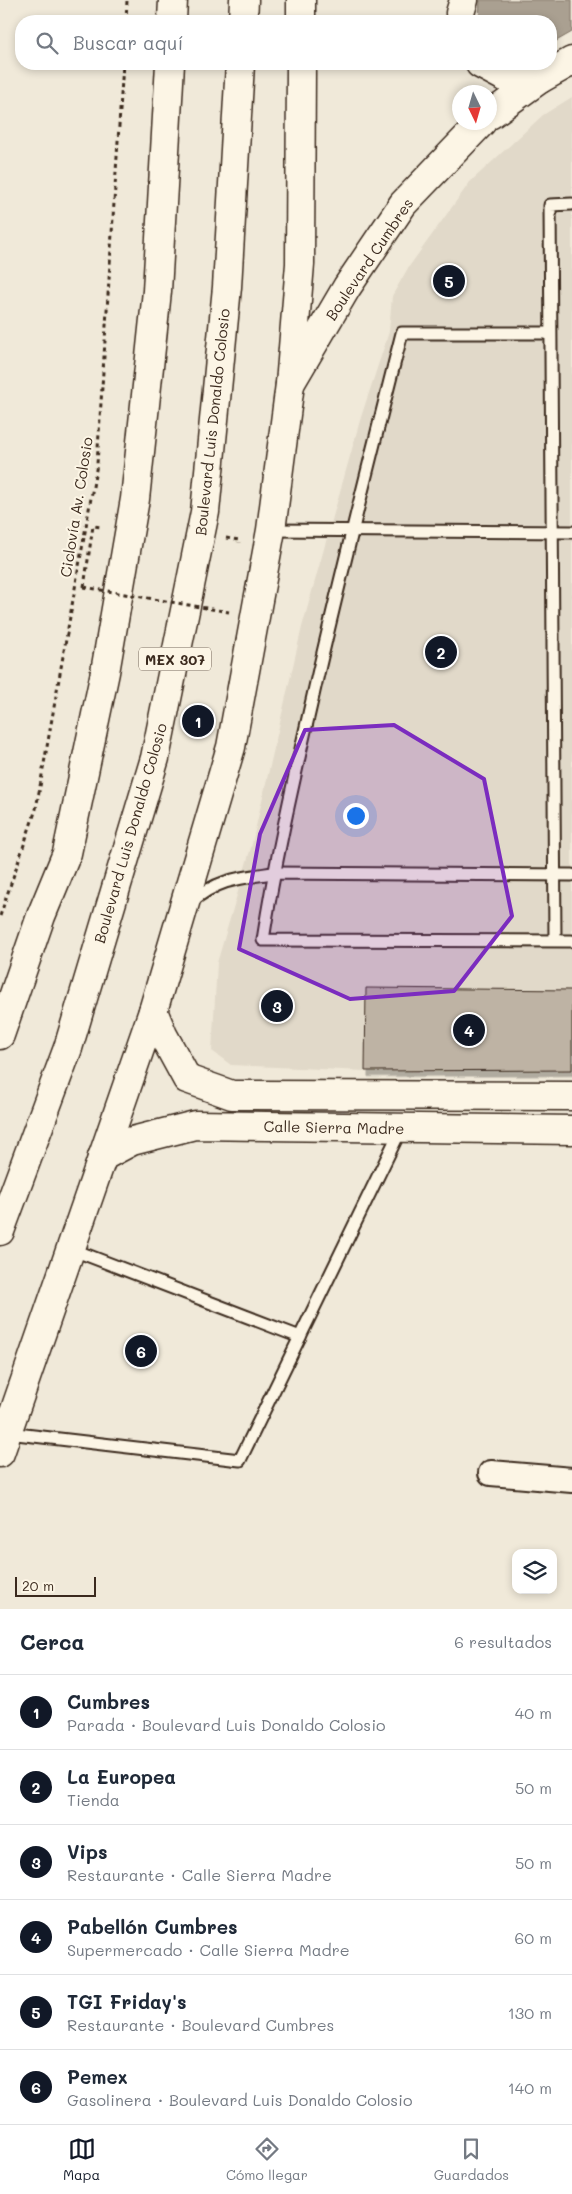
<!DOCTYPE html>
<html lang="es">
<head>
<meta charset="utf-8">
<style>
	body { margin:0; font-family:Mali,sans-serif; background:#f6f6f7; color:#1f2937 }
	.controls { position:absolute; right:15px; bottom:15px; display:grid; overflow:hidden; border-radius:10px; box-shadow:0 2px 8px #0003 }
	.controls button { width:45px; height:45px; display:grid; place-items:center; padding:0; border:0; border-bottom:1px solid #e0e1e3; background:#fff; color:#1f2937; font:25px sans-serif }
	.compass { position:absolute; left:452px; top:85px; width:45px; height:45px; border-radius:50%; background:#fff; box-shadow:0 2px 8px #0003; rotate:175deg }
	.scale { position:absolute; left:15px; bottom:12px; width:81px; box-sizing:border-box; padding-left:5px; border:2px solid #3b2a1e; border-top:0; font-size:14px; line-height:18px; white-space:nowrap; color:#3b2a1e; -webkit-text-stroke:4px #fcf5e5; paint-order:stroke }
	.you { position:absolute; left:355px; top:815px; width:18px; height:18px; margin:-12px; border:4px solid #fff; border-radius:50%; background:#1a73e8; box-shadow:0 0 0 8px #1a73e833 }
	.badge { display:grid; place-items:center; width:32px; height:32px; border-radius:50%; background:#111827; color:#fff; font-size:16px; font-weight:700 }
	.pin { position:absolute; translate:-50% -50%; border:2px solid #fff; box-shadow:0 1px 5px #0006 }
	.list { margin:0; padding:0; list-style:none }
	h2 { display:flex; justify-content:space-between; align-items:center; height:65px; margin:0; padding:0 20px; font-size:21px }
	h2 small { font-size:16px; font-weight:400; color:#747a83 }
	.list li { display:grid; grid-template-columns:32px 1fr auto; gap:15px; align-items:center; box-sizing:border-box; height:75px; padding:0 20px; border-top:1px solid #e0e1e3 }
	.list b { display:block; font-size:19px; white-space:nowrap }
	.list p { margin:0; font-size:16px; white-space:nowrap; color:#747a83 }
	.list em { font-size:16px; font-style:normal; color:#747a83 }
	.icon { flex:none; width:28px; height:28px; fill:none; stroke:currentColor; stroke-width:2; stroke-linecap:round; stroke-linejoin:round }
	.map { position:relative; flex:none; width:572px; height:1609px; overflow:hidden }
	.search { position:absolute; background:#fff; box-shadow:0 2px 8px #0003; left:15px; right:15px; top:15px; height:55px; display:flex; align-items:center; gap:12px; box-sizing:border-box; padding:0 18px; border-radius:20px; color:#747a83; font-size:19px }
	.sheet { height:515px; background:#fff }
	nav { display:flex; justify-content:space-around; align-items:center; box-sizing:border-box; height:70px; border-top:1px solid #e0e1e3; background:#fff; font-size:14px; color:#747a83 }
	nav a { display:grid; justify-items:center; gap:2px }
	nav .on { color:#111827 }
	.map>svg:first-child { display:block }
</style>
</head>
<body>
<div class="map">
<svg width="572" height="1609" viewBox="0 0 572 1609">
	<defs>
		<filter id="shadow"><feDropShadow dx="3" dy="5.5" stdDeviation="0" flood-color="#0004"/></filter>
	</defs>
	<rect width="100%" height="100%" fill="#f0e9d9"/>
	<filter id="ink" filterUnits="userSpaceOnUse"><feTurbulence type="fractalNoise" baseFrequency=".02" numOctaves="2"/><feDisplacementMap in="SourceGraphic" scale="10" xChannelSelector="R" yChannelSelector="G"/><feConvolveMatrix kernelMatrix="1 2 1 2 8 2 1 2 1" color-interpolation-filters="sRGB"/></filter>
	<g filter="url(#ink)">
		<path fill="#e1d9c9" d="M572,97V1070L365,1071L231,1065L212,1051L217,963L252,844L302,627L361,417L389,332L392,296L408,268L470,182L543,115Z"/>
		<path fill="#aaa091" stroke="#7e7163" d="M480,0H572V32L551,44V21H479Z"/>
		<path fill="#beb3a4" stroke="#3b2a1e" filter="url(#shadow)" d="M366,988L572,990V1070L365,1071Z"/>
		<g fill="none" stroke-linecap="round" stroke-linejoin="round">
			<defs>
				<g id="lane">
					<path d="M550,333H402C372,451 342,569 315,687C296,771 276,855 263,940L572,941"/>
					<path d="M271,530L572,532"/>
					<path d="M191,902C218,879 239,878 273,873L572,875"/>
					<path d="M555,940L550,205L572,204"/>
					<path d="M71,1249L300,1337"/>
					<path d="M8,1433L240,1460L401,1129"/>
				</g>
				<path id="street" d="M491,1473L572,1480"/>
				<g id="secondary">
					<path d="M461,21L460,13L464,0"/>
					<path d="M480,64L510,80L540,79"/>
					<path d="M490,115L540,79L572,61"/>
					<path d="M290,384L347,287L403,204L482,122"/>
					<path d="M153,1011L163,1035L187,1079L232,1095L572,1096"/>
					<path d="M102,1157L132,1141L195,1125L572,1130"/>
				</g>
				<g id="primary">
					<path d="M301,0V21"/>
					<path d="M172,21L173,0"/>
					<path d="M243,21L244,0"/>
					<path d="M0,1035L41,916L67,853L105,672L135,499L157,291L170,64"/>
					<path d="M0,1231L68,1048L155,758L205,512L227,287L240,64"/>
					<path d="M0,1453L153,1011L231,747L271,530L290,384L300,264L301,64"/>
				</g>
			</defs>
			<use href="#lane" stroke="#3b2a1e" stroke-width="15"/>
			<use href="#street" stroke="#3b2a1e" stroke-width="28"/>
			<use href="#secondary" stroke="#3b2a1e" stroke-width="31"/>
			<use href="#primary" stroke="#3b2a1e" stroke-width="31"/>
			<g stroke="#3b2a1e" stroke-width="3" stroke-dasharray="4 4" stroke-linecap="butt">
				<path d="M126,21L127,0"/>
				<path d="M226,538L239,540V543"/>
				<path d="M84,587L93,526L102,527"/>
				<path d="M0,916L36,809L97,464L123,64"/>
			</g>
			<use href="#lane" stroke="#fcf5e5" stroke-width="11"/>
			<use href="#street" stroke="#fcf5e5" stroke-width="24"/>
			<use href="#secondary" stroke="#fcf5e5" stroke-width="28"/>
			<use href="#primary" stroke="#fcf5e5" stroke-width="28"/>
			<path stroke="#3b2a1e" stroke-width="3" stroke-dasharray="4 4" stroke-linecap="butt" d="M84,587L229,612"/>
		</g>
	</g>
	<path fill="#7b2cbf" fill-opacity="0.2" stroke="#7b2cbf" stroke-width="4" stroke-linejoin="round" d="M394,725L484,779L512,916L454,991L350,999L239,949L260,834L305,730Z"/>
	<g text-anchor="middle" dominant-baseline="central" stroke-width="4" stroke-linejoin="round" paint-order="stroke">
		<rect fill="#fcf5e5" stroke="#75675a" stroke-width="1" x="139" y="647.5" width="72" height="23" rx="4"/>
		<g font-size="14" font-weight="bold" fill="#3b2a1e">
			<text x="175" y="659">MEX 307</text>
		</g>
		<g font-size="15" fill="#3b2a1e" stroke="#fcf5e5">
			<text transform="translate(369 259) rotate(-56)">Boulevard Cumbres</text>
			<text transform="translate(212 422) rotate(-84)">Boulevard Luis Donaldo Colosio</text>
			<text transform="translate(76 507) rotate(-81)">Ciclovía Av. Colosio</text>
			<text transform="translate(130 833) rotate(-74)">Boulevard Luis Donaldo Colosio</text>
			<text transform="translate(334 1127) rotate(1)">Calle Sierra Madre</text>
		</g>
	</g>
</svg>
<div class="controls">
<button><svg class="icon" aria-label="layers" viewBox="0 0 24 24"><path d="M12 4l9 5-9 5-9-5zM3 14l9 5 9-5"/></svg></button>
</div>
<svg class="compass" viewBox="-18 -18 36 36"><path d="M0-13l5 13h-10z" fill="#e53935"/><path d="M0 13l5-13h-10z" fill="#747a83"/></svg>
<div class="scale">20 m</div>
<div class="you"></div>
<div class="pin badge" style="left:198px;top:721px">1</div>
<div class="pin badge" style="left:441px;top:652px">2</div>
<div class="pin badge" style="left:277px;top:1006px">3</div>
<div class="pin badge" style="left:469px;top:1030px">4</div>
<div class="pin badge" style="left:449px;top:281px">5</div>
<div class="pin badge" style="left:141px;top:1351px">6</div>
<div class="search"><svg class="icon" aria-label="search" viewBox="0 0 24 24"><circle cx="10" cy="10" r="6"/><path d="M15 15l6 6"/></svg>Buscar aquí</div>
</div>
<section class="sheet">
<h2>Cerca<small>6 resultados</small></h2>
<ul class="list">
<li><span class="badge">1</span><div><b>Cumbres</b><p>Parada · Boulevard Luis Donaldo Colosio</p></div><em>40 m</em></li>
<li><span class="badge">2</span><div><b>La Europea</b><p>Tienda</p></div><em>50 m</em></li>
<li><span class="badge">3</span><div><b>Vips</b><p>Restaurante · Calle Sierra Madre</p></div><em>50 m</em></li>
<li><span class="badge">4</span><div><b>Pabellón Cumbres</b><p>Supermercado · Calle Sierra Madre</p></div><em>60 m</em></li>
<li><span class="badge">5</span><div><b>TGI Friday's</b><p>Restaurante · Boulevard Cumbres</p></div><em>130 m</em></li>
<li><span class="badge">6</span><div><b>Pemex</b><p>Gasolinera · Boulevard Luis Donaldo Colosio</p></div><em>140 m</em></li>
</ul>
</section>
<nav>
<a class="on"><svg class="icon" aria-label="map" viewBox="0 0 24 24"><path d="M3 6l6-2 6 2 6-2v14l-6 2-6-2-6 2zM9 4v14M15 6v14"/></svg>Mapa</a>
<a><svg class="icon" aria-label="directions" viewBox="0 0 24 24"><path d="M12 3l9 9-9 9-9-9zM9 14v-3h6M13 9l2 2-2 2"/></svg>Cómo llegar</a>
<a><svg class="icon" aria-label="saved" viewBox="0 0 24 24"><path d="M7 4h10v16l-5-4-5 4z"/></svg>Guardados</a>
</nav>
</body>
</html>
